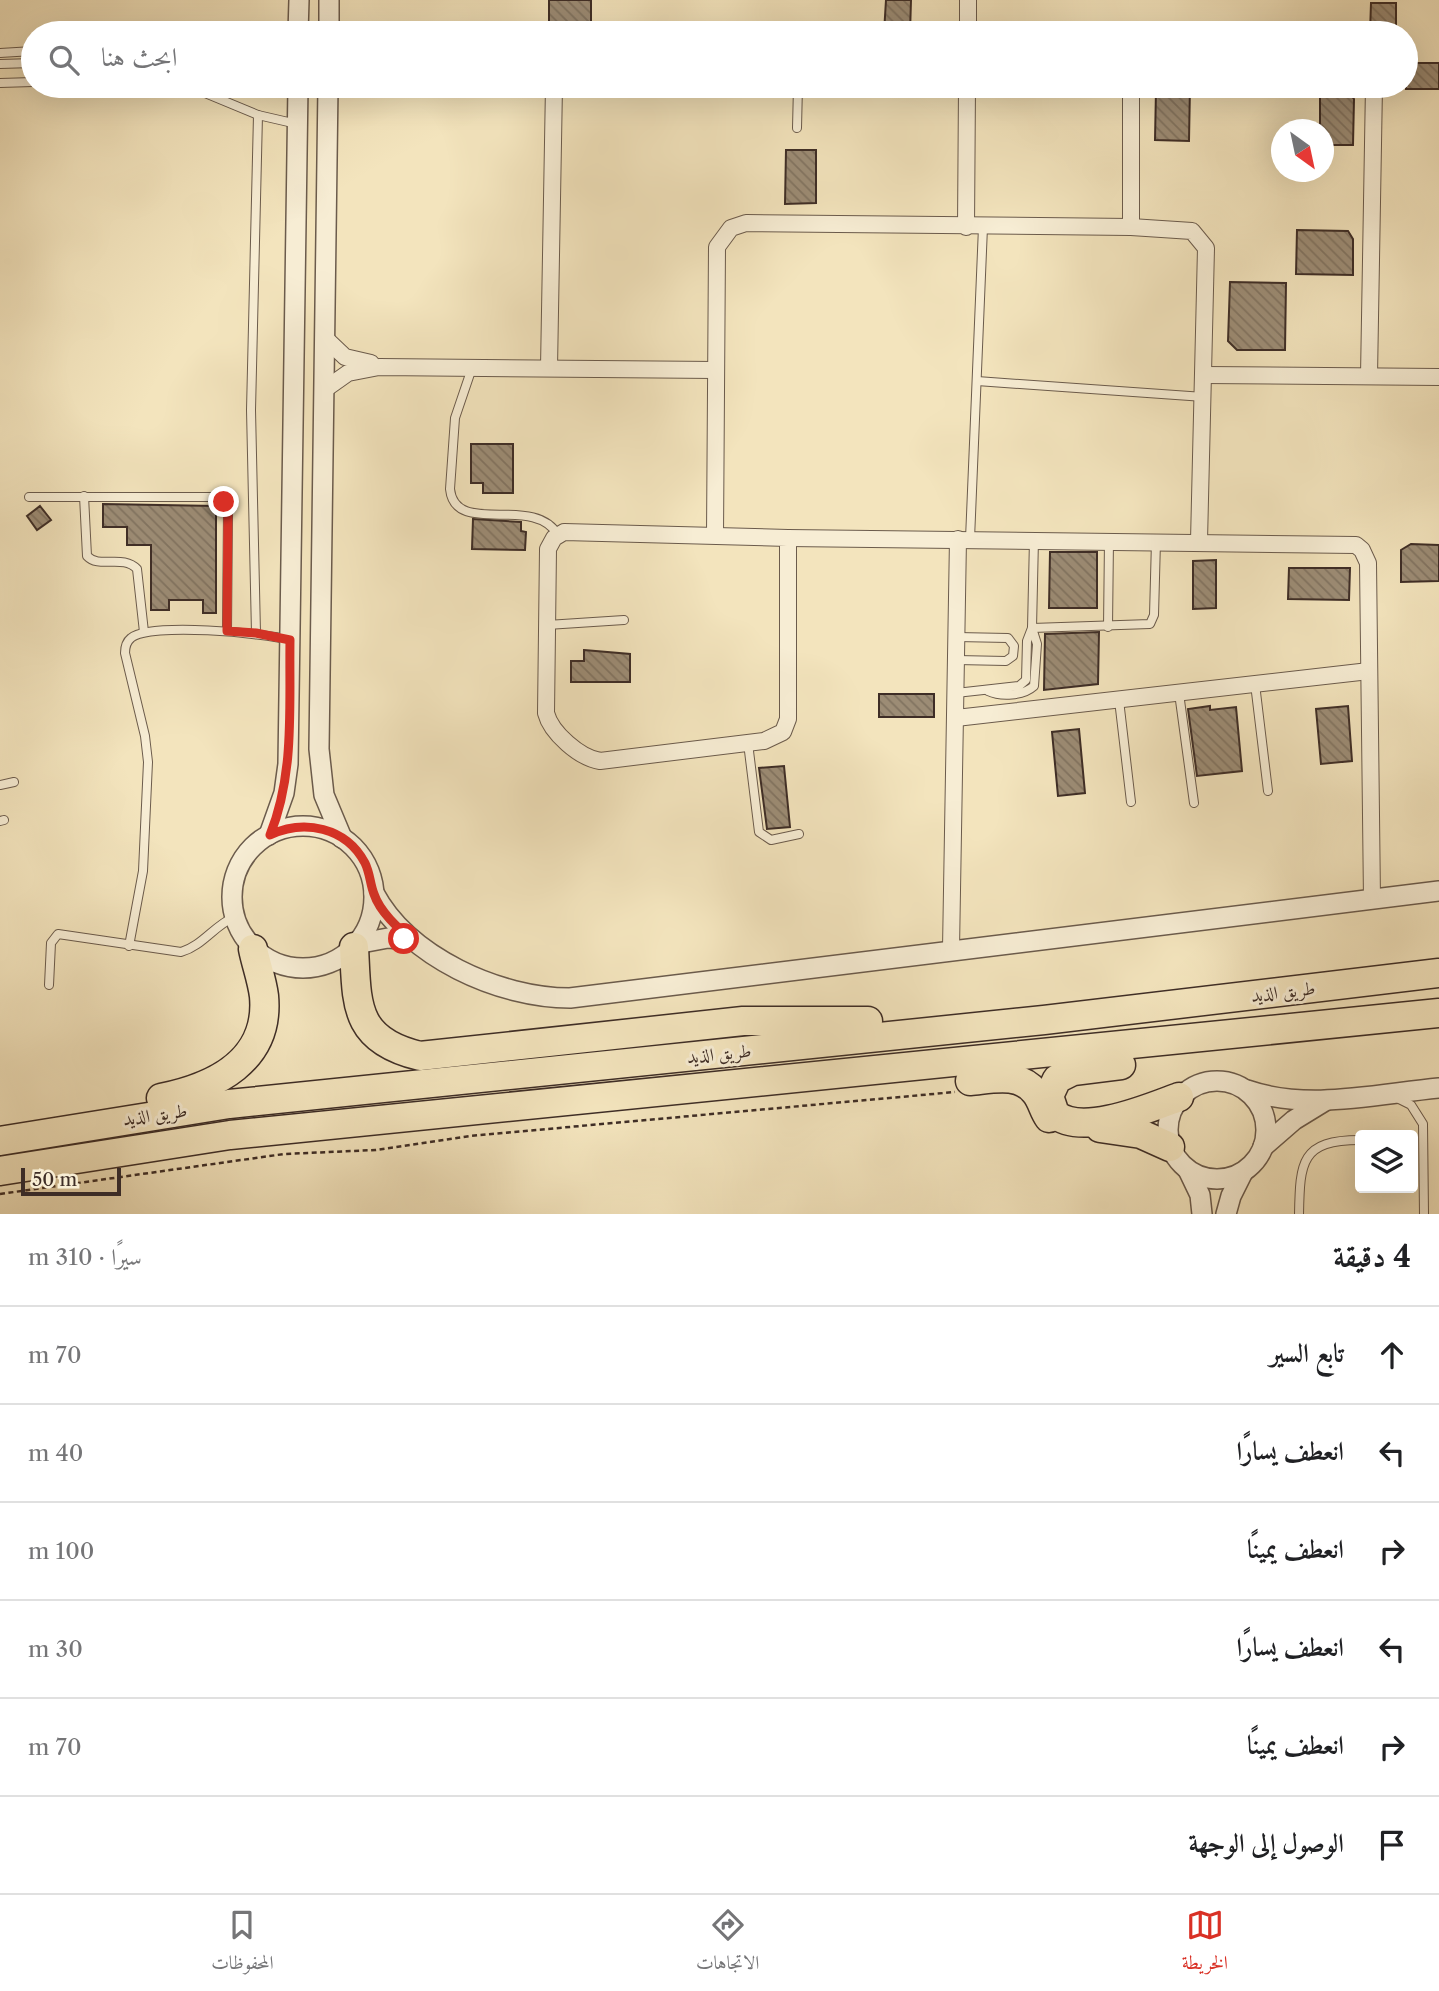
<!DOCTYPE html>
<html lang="ar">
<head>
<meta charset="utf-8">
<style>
	body { margin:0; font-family:"Libre Caslon Text",Amiri,serif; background:#f6f6f6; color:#202124; direction:rtl }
	.controls { position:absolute; right:21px; bottom:21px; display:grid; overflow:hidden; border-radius:7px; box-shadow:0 7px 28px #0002 }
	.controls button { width:63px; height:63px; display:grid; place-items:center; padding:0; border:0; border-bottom:2px solid #e0e0e0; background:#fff; color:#202124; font:35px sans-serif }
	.compass { position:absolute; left:1271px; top:119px; width:63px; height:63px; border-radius:50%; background:#fff; box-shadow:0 7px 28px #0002; rotate:147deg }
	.scale { position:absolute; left:21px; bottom:18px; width:100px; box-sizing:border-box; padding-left:7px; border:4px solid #3e2d26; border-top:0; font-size:19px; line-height:24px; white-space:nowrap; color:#3e2d26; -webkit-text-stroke:5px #f7edd4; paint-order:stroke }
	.stop { position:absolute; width:21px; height:21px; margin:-16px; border:5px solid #d93025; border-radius:50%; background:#fff }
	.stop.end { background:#d93025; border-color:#fff; box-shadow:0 2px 7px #0008 }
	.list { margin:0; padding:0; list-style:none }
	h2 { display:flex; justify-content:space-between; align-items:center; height:91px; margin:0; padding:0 28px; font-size:30px }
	h2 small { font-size:23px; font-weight:400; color:#757577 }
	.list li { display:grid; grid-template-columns:46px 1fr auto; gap:21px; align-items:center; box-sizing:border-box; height:98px; padding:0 28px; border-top:2px solid #e0e0e0 }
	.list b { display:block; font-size:26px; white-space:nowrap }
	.list em { font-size:23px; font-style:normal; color:#757577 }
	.icon { flex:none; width:38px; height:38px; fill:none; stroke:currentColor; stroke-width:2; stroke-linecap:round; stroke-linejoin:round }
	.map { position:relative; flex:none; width:1439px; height:1214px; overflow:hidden; direction:ltr }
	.search { position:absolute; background:#fff; box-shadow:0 7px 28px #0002; left:21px; right:21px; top:21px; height:77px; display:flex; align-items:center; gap:18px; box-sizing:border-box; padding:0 24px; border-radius:38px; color:#757577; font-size:26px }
	.sheet { height:679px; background:#fff }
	nav { display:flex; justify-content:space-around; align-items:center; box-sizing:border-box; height:98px; border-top:2px solid #e0e0e0; background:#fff; font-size:19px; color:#757577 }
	nav a { display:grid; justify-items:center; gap:4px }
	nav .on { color:#d93025 }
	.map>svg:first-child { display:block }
</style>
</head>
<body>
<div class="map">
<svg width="1439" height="1214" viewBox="0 0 1439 1214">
	<defs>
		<pattern id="building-back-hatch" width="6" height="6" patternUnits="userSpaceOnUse" patternTransform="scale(1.75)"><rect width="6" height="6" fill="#9c8c75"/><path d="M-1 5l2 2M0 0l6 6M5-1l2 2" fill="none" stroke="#817360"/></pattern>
	</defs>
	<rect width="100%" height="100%" fill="#f3e4bd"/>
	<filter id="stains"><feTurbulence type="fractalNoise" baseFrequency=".00286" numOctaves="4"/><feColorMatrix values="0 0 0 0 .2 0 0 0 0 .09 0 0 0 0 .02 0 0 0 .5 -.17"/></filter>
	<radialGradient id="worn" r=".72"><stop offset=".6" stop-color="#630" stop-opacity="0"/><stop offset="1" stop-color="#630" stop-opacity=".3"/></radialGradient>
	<g fill="url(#building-back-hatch)" stroke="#3e2d26" stroke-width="2">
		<rect x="549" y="0" width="42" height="33"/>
		<path d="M886,0H911L910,33H884Z"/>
		<path d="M1371,3H1396V33H1370Z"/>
		<rect x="1406" y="63" width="33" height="26"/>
		<path d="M1160,86H1190L1189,141L1155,140L1156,90Z"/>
		<path d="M1320,90H1347L1354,99L1353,145H1324V130H1320Z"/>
		<path d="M786,150H816V203L785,204Z"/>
		<path d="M1297,230L1348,231L1353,239V275L1296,274Z"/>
		<path d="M1230,282L1286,283L1285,350H1237L1228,341Z"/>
		<path d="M471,444H513V493H483V483H471Z"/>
		<path d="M103,504L216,506V613H203V600H169V610H151V545H127V527H103Z"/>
		<path d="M40,506L51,520L37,530L27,516Z"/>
		<path d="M473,519L521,522V531L526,532L525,550L472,549Z"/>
		<path d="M1411,544L1439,545V581L1401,582V550Z"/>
		<path d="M1050,552H1097V608H1049Z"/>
		<path d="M1216,560V608L1193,609V561Z"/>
		<path d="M1289,568H1350L1349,600L1288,599Z"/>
		<path d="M1099,632L1098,684L1044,690L1045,634Z"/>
		<path d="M584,650L630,654V682H571V661H584Z"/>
		<rect x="879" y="694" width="55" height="23"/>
		<path d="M1210,706V710L1236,707L1242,771L1197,776L1188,709Z"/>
		<path d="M1348,706L1352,761L1321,764L1316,709Z"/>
		<path d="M1079,729L1085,793L1058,796L1052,732Z"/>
		<path d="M784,766L790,827L767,829L759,768Z"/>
	</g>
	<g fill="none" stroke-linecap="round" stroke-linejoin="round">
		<defs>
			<g id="service">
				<path d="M0,53L33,51"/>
				<path d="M0,64L33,63"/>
				<path d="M0,83L33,82"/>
				<path d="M188,86L258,115L297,124"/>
				<path d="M797,128L798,86"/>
				<path d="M472,368L455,418L450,489C455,538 534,493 558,535"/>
				<path d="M977,381L1204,397"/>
				<path d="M84,496L87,556C99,569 123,554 137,569L144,632"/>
				<path d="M29,497H212L224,502L228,510L227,631"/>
				<path d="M970,539L983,227"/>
				<path d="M547,625L624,620"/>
				<path d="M1108,627L1109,540"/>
				<path d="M1032,628L1150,624L1154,615L1156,541"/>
				<path d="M256,633L251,410L258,115"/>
				<path d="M957,660L1006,661L1013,656L1014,646L1008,638L957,637"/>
				<path d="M1255,684L1268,791"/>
				<path d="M988,691C1001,697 1023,696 1034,686L1037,644L1032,628"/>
				<path d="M956,693L1019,686L1026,680L1027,641L1032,628L1034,539"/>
				<path d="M1179,693L1194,803"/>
				<path d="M1119,700L1131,802"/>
				<path d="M748,743L759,832L771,840L799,834"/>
				<path d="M0,785L14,782"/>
				<path d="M0,821L4,820"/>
				<path d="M129,946L143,871L148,762L145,736L125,653C125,647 126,642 131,638C150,622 264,633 290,640"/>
				<path d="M49,985L51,943L58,934L181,952C202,946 214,926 234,917"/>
				<path d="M1395,1097L1411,1105L1423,1124L1424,1214"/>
				<path d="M1299,1214C1300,1162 1301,1140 1360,1140"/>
			</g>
			<g id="minor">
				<path d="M968,33V0"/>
				<path d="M1131,86V227"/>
				<path d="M966,227L967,86"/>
				<path d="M325,338L345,357L371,363"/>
				<path d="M549,368L554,86"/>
				<path d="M1205,375L1439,377"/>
				<path d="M1369,376L1374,86"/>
				<path d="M324,390L348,373L379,367L716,370"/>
				<path d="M564,532L788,538V719L783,732L764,741L600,761C580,758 551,733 546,713L548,549L554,538Z"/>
				<path d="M715,535L717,247L731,228L746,223L1131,227L1192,231L1206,248L1199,541"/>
				<path d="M788,538L1356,545L1362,550L1368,563L1372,899"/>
				<path d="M956,718L1369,671"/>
				<path d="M951,949L958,539"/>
			</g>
			<g id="tertiary">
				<path d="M298,33L299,0"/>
				<path d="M329,33V0"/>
				<path d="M328,86L319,749L324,795L342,838"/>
				<circle cx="303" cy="897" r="71"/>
				<path d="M269,835L284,793L288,764L298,86"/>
				<path d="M374,893C408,957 499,998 570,998L1439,891"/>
				<path d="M356,944L388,938L412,940"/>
				<circle cx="1217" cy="1130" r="49"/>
				<path d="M1247,1090C1308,1111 1376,1094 1439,1088"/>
				<path d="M1263,1147L1294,1120L1325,1101"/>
				<path d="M1188,1170L1200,1195L1202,1214"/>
				<path d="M1226,1214L1231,1196L1243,1172"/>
			</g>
			<g id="motorway">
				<path d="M354,947C357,1004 353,1040 420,1056L743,1021H868"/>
				<path d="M1121,1065L1073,1071L1057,1079L1049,1096L1055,1114C1082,1137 1149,1108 1179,1097"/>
				<path d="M970,1081C993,1079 1019,1072 1035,1092C1042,1100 1043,1110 1049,1118"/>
				<path d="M161,1098C215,1087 270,1061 264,996C262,980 256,964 253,949"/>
				<path d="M1100,1128L1141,1134L1170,1147"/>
				<path d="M0,1141L229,1104L1044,1020L1439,973"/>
				<path d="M0,1171L230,1135L1439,1013"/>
			</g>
		</defs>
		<use href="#service" stroke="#6b5b4c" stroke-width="10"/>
		<use href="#minor" stroke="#6b5b4c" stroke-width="18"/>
		<use href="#tertiary" stroke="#6b5b4c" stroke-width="22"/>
		<use href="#motorway" stroke="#3e2d26" stroke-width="31"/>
		<path stroke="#3e2d26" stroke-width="2.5" stroke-dasharray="5 3.5" stroke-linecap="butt" d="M0,1194L284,1154L376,1150L470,1136L955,1092"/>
		<use href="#service" stroke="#f7edd4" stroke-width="8"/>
		<use href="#minor" stroke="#f7edd4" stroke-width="16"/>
		<use href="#tertiary" stroke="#f7edd4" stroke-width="19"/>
		<use href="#motorway" stroke="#f3e4bd" stroke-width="28"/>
	</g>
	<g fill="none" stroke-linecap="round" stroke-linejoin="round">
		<path stroke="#d93025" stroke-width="9" d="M224,502L228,513L227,631L256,633L290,640C289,706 295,773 270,835C304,819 346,827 365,863C370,873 370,884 374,894C380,912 398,928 412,940L404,939"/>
	</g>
	<g text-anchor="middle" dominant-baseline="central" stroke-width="6" stroke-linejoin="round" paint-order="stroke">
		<g font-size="18" fill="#3e2d26" stroke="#f7edd4">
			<text transform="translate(1283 992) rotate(-7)">طريق الذيد</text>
			<text transform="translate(719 1054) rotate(-6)">طريق الذيد</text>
			<text transform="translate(155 1115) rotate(-8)">طريق الذيد</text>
		</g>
	</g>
	<rect width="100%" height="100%" filter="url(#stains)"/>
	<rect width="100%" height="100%" fill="url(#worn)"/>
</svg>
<div class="controls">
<button><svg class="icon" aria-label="layers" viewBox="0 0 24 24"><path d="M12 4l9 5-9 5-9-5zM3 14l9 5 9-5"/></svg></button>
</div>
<svg class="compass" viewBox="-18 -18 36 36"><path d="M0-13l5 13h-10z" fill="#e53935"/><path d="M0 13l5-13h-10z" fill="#757577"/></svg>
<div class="scale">50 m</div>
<div class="stop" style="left:404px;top:939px"></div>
<div class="stop end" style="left:224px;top:502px"></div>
<div class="search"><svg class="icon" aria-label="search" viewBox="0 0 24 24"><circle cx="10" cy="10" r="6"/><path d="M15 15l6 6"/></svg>ابحث هنا</div>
</div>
<section class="sheet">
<h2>4 دقيقة<small>سيرًا · 310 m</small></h2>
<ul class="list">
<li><svg class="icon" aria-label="ahead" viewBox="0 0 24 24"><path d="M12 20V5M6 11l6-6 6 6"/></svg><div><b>تابع السير</b></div><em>70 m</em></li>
<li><svg class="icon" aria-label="left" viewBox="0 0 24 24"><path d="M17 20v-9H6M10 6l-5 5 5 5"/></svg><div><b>انعطف يسارًا</b></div><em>40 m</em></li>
<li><svg class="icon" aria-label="right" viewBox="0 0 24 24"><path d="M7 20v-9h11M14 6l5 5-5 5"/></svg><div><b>انعطف يمينًا</b></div><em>100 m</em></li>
<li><svg class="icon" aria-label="left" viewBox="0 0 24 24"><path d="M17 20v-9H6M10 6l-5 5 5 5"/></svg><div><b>انعطف يسارًا</b></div><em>30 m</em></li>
<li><svg class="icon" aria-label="right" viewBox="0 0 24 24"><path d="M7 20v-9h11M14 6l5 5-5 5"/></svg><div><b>انعطف يمينًا</b></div><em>70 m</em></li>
<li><svg class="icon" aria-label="arrive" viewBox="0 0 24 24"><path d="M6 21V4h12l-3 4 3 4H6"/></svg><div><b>الوصول إلى الوجهة</b></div></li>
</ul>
</section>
<nav>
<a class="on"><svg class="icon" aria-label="map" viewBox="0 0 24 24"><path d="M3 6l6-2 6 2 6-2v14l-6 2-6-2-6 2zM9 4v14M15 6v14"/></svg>الخريطة</a>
<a><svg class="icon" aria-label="directions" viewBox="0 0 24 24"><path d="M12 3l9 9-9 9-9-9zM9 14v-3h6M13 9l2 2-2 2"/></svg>الاتجاهات</a>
<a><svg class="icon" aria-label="saved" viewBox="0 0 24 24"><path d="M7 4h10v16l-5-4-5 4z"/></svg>المحفوظات</a>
</nav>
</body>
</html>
